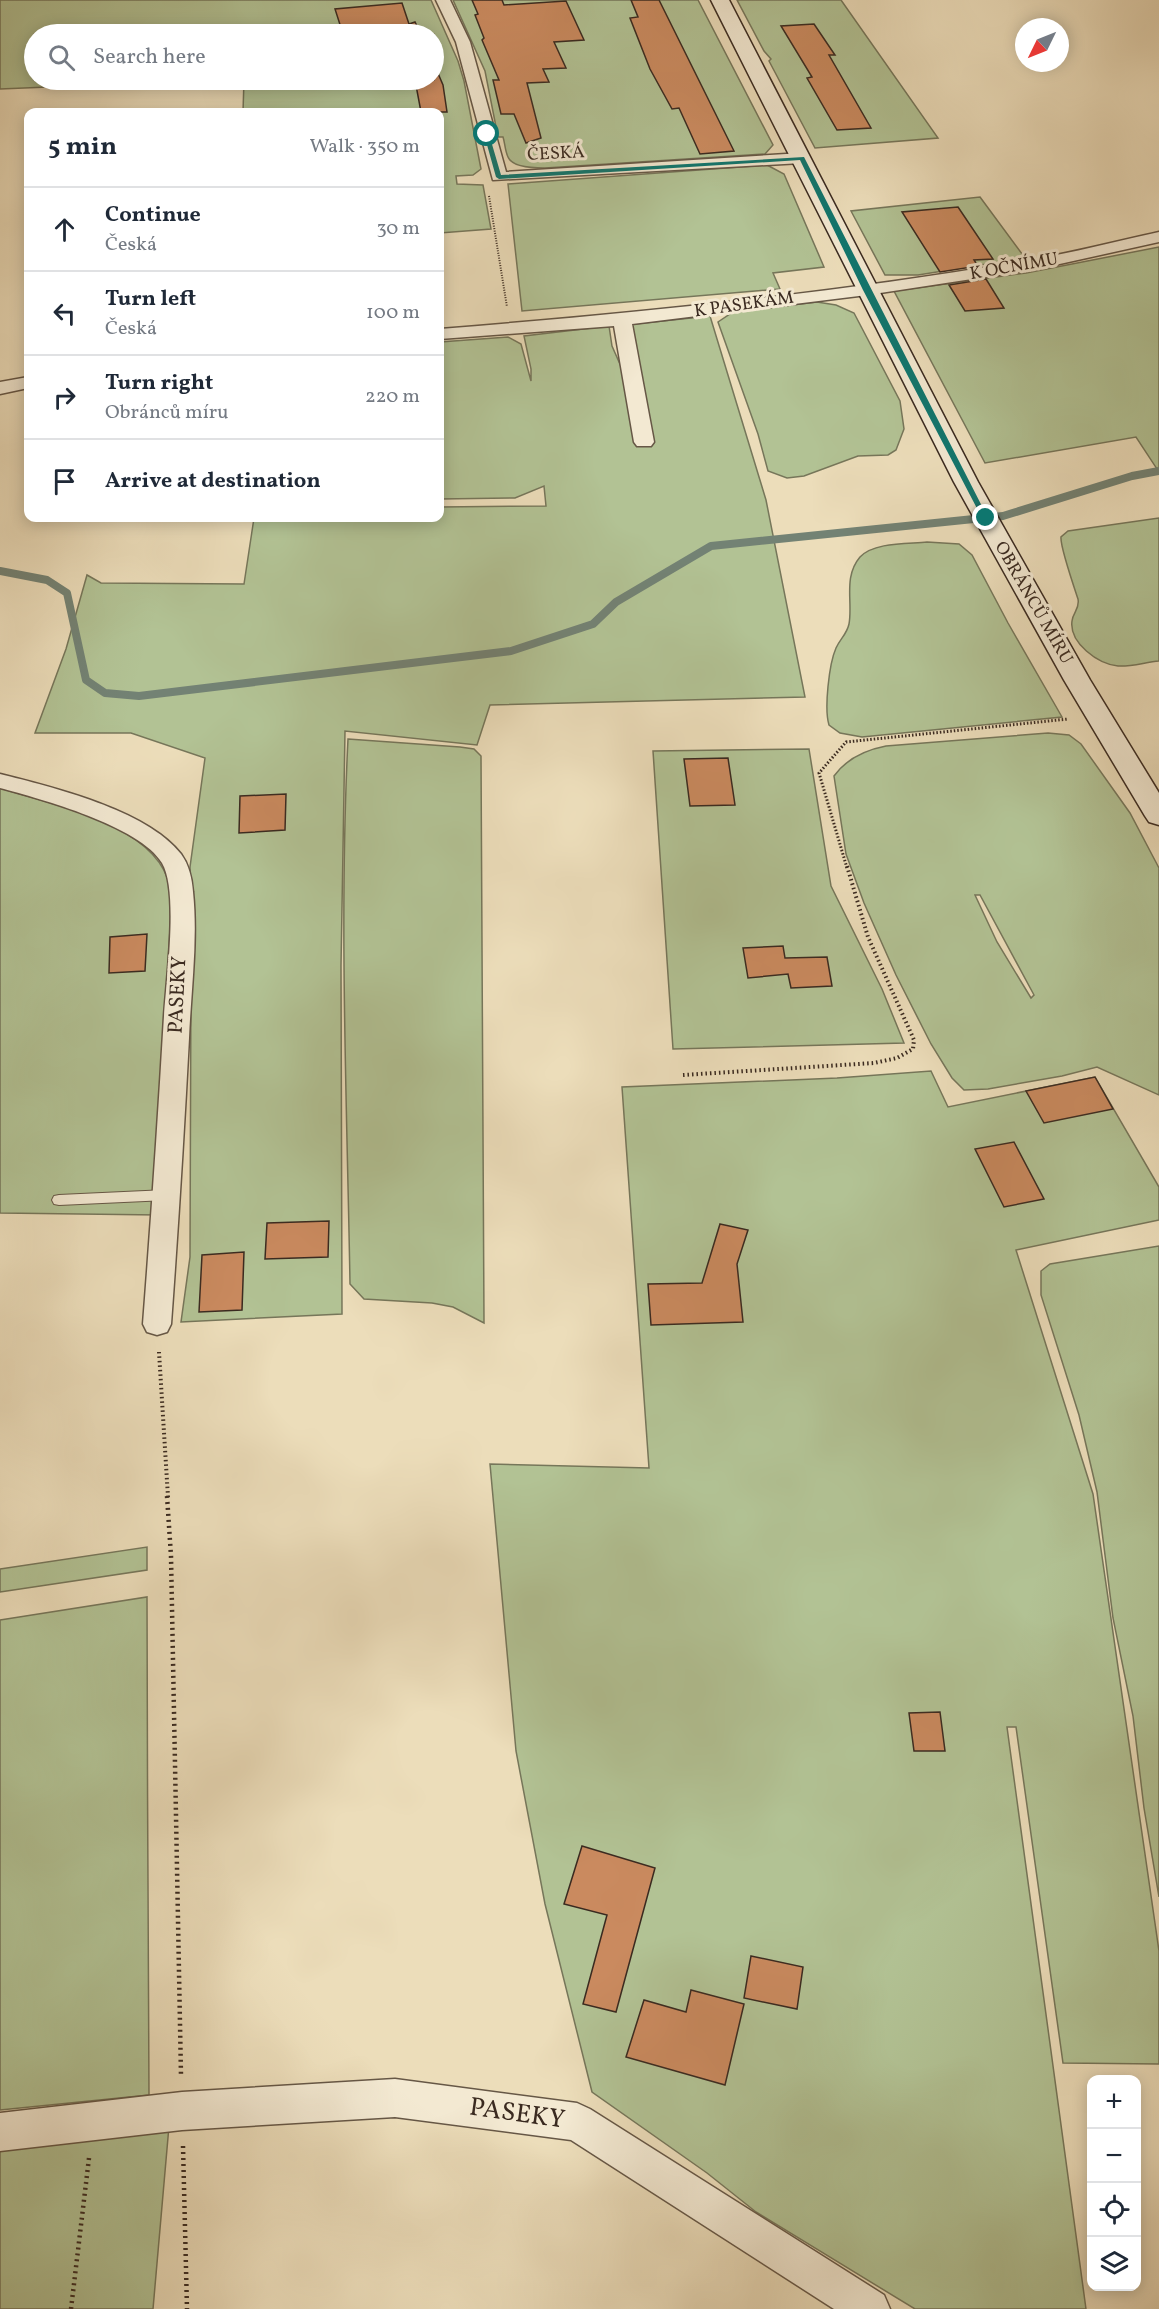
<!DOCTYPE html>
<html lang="en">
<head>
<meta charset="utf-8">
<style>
	body { margin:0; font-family:Vollkorn,serif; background:#f2f2f3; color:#1f2937 }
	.controls { position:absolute; right:18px; bottom:18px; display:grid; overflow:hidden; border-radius:12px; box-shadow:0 3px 15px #0003 }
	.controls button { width:54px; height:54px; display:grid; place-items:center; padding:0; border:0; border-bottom:2px solid #e0e1e3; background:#fff; color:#1f2937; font:30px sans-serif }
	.compass { position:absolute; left:1015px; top:18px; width:54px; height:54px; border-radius:50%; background:#fff; box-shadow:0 3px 15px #0003; rotate:227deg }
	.stop { position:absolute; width:18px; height:18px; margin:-14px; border:4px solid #0f766e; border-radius:50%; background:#fff }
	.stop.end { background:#0f766e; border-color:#fff; box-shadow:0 2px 6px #0008 }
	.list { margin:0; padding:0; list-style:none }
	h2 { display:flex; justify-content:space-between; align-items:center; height:78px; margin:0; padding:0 24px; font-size:26px }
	h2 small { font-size:20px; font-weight:400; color:#747a83 }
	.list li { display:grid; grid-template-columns:39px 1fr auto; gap:18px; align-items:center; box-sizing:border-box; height:84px; padding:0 24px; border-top:2px solid #e0e1e3 }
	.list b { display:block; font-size:22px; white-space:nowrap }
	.list p { margin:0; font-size:20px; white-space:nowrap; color:#747a83 }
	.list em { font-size:20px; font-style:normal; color:#747a83 }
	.icon { flex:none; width:33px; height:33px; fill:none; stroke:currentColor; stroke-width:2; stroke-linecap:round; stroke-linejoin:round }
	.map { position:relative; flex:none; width:1159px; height:2309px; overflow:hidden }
	.search { position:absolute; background:#fff; box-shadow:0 3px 15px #0003; left:24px; top:24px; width:420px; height:66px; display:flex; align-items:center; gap:15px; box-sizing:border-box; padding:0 21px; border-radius:33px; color:#747a83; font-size:22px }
	.panel { position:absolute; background:#fff; box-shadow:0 3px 15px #0003; left:24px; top:108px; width:420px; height:414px; border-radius:12px }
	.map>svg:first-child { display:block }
</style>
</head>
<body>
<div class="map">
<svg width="1159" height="2309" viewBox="0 0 1159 2309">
	<rect width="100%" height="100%" fill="#ecddba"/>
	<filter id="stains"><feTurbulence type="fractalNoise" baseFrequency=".00333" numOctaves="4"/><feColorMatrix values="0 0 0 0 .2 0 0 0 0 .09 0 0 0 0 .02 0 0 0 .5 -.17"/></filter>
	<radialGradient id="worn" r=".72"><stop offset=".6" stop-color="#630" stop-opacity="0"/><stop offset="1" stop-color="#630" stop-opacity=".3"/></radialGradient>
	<g fill="#b2c294" stroke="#76765a" stroke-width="1.5" fill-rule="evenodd">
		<path d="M0,0H431L458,61L464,81L481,169L473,175L456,176L457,184L483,185L491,229L440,233V112H243L244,80H434V34H34V80H216L0,89Z"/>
		<path d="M453,0H698L773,145L765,154L545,168C535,168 512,167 508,157C505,151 505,143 503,137H498L485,71Z"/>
		<path d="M737,0H841L938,138L815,148L769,61L771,59L764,51Z"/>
		<path d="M767,165L784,174L824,267L773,273L780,289L522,311L508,184Z"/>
		<path d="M980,197L1025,258L918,275H885L851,211Z"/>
		<path d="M1159,247V472L1136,437L985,463L894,291L1026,273Z"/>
		<path d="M817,302L836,305L854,313L900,401L904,429L896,450L888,455L858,456L804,476L787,478L768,471L758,434L718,322L733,312Z"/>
		<path d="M710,316L766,500L805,697L490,705L477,745L345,731L341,966L342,1314L181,1322L190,1257L191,972L190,867L205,758L131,733H35L66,649L87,575L101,583L244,584L254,518H440V507L546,506L544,486L515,498L440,499V342L508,337L521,344L531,381V369L524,336L609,326L612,346L623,371L625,325Z"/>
		<path d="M1159,518V661C1146,662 1131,667 1118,666C1098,664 1069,643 1072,621C1073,612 1080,609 1078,599C1074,587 1060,546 1061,537L1068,531Z"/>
		<path d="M927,542L959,544L972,555L1008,623L1062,717L862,737L840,733L829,725C824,709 829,664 836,648C840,639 847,634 849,624C853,602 843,577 860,557C874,542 908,544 927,542Z"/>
		<path d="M1048,733L1069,735L1081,744L1130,813L1159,868V1095L1097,1067L1062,1076L988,1089L964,1090L952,1078L931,1044L896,975L864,903L846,854L834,776C847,758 865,750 886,746ZM975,895H980L1034,995L1031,998L997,942Z"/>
		<path d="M348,739L460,747L474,749L481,756L484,1323L453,1307L432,1303L364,1299L350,1284C347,1103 339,920 348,739Z"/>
		<path d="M809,749L831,886L882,989L904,1043L673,1049L653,751Z"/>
		<path d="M0,788C52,805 157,824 170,887C172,900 170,916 170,929L155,1187L159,1215L0,1213Z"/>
		<path d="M931,1071L948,1107L1095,1077L1159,1187V1220L1016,1250L1093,1494L1159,1951V2064L1063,2063L1016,1727H1007L1086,2309H915L756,2212L707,2173L592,2092L545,1904L516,1751L490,1464L649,1468L622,1087L837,1078Z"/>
		<path d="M1159,1246V1897L1144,1808L1133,1716L1113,1618L1097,1492L1079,1415L1041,1295V1271L1050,1264Z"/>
		<path d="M147,1547V1570L0,1592V1569Z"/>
		<path d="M147,1597C148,1763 147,1929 149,2095L0,2110V1620Z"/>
		<path d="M169,2126L153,2309H0V2146Z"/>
	</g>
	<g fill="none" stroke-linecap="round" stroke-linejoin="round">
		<path stroke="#738274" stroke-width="8" d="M0,571L47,580L67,593L86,680L105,693L139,696L511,651L593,624L616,602L711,546L1003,516L1132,476L1159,471"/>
	</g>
	<g fill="#ca8a5f" stroke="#3a2a20" stroke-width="1.5">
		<path d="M472,0H502L504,5L566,1L584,40L554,42L566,68L543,69L549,82L527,83L541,138L526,143L514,114H501L493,80H499L482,40L484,38L475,15L478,14Z"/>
		<path d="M631,0H659L734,151L700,154L679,108L672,109L650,69L630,18L638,17Z"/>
		<path d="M402,3L409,24L415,22L421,34H343L335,9Z"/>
		<path d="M814,24L835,55H829L871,128L837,130L807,78L812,77L781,26Z"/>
		<path d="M434,64L443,85L447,112H421L415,80H434Z"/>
		<path d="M958,207L993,259L974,260L978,266L940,272L902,212Z"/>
		<path d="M986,279L1004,308L965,311L949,285Z"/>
		<path d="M728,758L735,805L690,806L684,759Z"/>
		<path d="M286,794L285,830L239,833L240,796Z"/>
		<path d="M147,934L145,971L109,973L110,937Z"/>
		<path d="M783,946L785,958L827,957L832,986L791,988L788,974L748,978L743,948Z"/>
		<path d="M1095,1077L1113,1109L1044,1123L1026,1091Z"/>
		<path d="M1014,1142L1044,1199L1004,1207L975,1149Z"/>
		<path d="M329,1221L328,1257L265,1259L267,1223Z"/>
		<path d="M720,1224L748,1230L737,1264L743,1322L651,1325L648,1284L702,1283Z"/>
		<path d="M244,1252L242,1310L199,1312L202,1255Z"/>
		<path d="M940,1712L945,1751H914L909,1713Z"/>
		<path d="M582,1846L655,1868L616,2012L583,2004L607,1915L564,1904Z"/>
		<path d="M751,1956L803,1967L797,2009L744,1998Z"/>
		<path d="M691,1990L744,2004L725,2085L626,2057L644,2000L686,2012Z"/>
	</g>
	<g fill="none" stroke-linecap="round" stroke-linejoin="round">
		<defs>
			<path id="service" d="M167,1190L172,1191L174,1195L172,1199L167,1200L59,1205L54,1204L52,1200L54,1196L59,1195Z"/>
			<g id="minor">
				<path d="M436,0H450L470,42L506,172L802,153L810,158L802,163L493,180L456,42Z"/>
				<path d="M1159,232V242L1037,269L867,295L632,324L654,442L651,446H637L634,442L614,326L440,339V329C639,313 838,293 1035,259C1076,252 1118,241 1159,232Z"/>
				<path d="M28,377V388L0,394V382Z"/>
				<path d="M0,774C52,787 147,810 181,854C189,865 192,878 193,892C198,940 191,990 189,1038C184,1133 178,1229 171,1324L167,1332L157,1335L147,1332L143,1324C151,1221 158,1119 164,1016C166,982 179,891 162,863C140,826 41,799 0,788Z"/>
				<path d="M395,2079L577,2103L590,2109L884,2295L890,2309H834L571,2140L395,2117L182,2130L0,2151V2113L182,2092Z"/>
			</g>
			<path id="secondary" d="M711,0H729L978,482L1090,680L1159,793V825L1149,822L1145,816L1064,680L954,482Z"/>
		</defs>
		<use href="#service" stroke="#665746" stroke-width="2"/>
		<use href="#minor" stroke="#665746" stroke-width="3"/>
		<use href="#secondary" stroke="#3a2a20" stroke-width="3"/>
		<path stroke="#3a2a20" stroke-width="2" stroke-dasharray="1 1.5" stroke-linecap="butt" d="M489,196L507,307"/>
		<path stroke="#3a2a20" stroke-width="3" stroke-dasharray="1.5 2" stroke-linecap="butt" d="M847,868L819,773L846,742L1068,719"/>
		<g stroke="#3a2a20" stroke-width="4" stroke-dasharray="1.5 3" stroke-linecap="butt">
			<path d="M683,1075L874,1063L897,1058L913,1049L914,1040L868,937L847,866"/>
			<path d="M159,1352L168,1497"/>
		</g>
		<g stroke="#3a2a20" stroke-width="4.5" stroke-dasharray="2 4" stroke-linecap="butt">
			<path d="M167,1496L171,1556L181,2076"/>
			<path d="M183,2146L187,2309"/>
			<path d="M71,2309L89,2158"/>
		</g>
		<use href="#service" fill="#f3e9d2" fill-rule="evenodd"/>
		<use href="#minor" fill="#f3e9d2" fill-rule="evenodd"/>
		<use href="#secondary" fill="#f3e9d2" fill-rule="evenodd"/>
	</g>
	<path fill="#0f766e" d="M487,132L489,134L501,175L804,157L989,520L982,518L863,290L800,160L499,179L496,177L484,134Z"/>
	<g text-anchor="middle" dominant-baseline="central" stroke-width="6" stroke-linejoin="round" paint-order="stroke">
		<g font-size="18" fill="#3a2a20" stroke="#f3e9d2">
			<text transform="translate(556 154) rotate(-3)">ČESKÁ</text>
			<text transform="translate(1014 267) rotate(-10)">K OČNÍMU</text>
			<text transform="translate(744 305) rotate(-8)">K PASEKÁM</text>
			<text transform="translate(1033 603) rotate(60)">OBRÁNCŮ MÍRU</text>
		</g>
		<g font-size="21" fill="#3a2a20" stroke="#f3e9d2">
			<text transform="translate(178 995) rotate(-87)">PASEKY</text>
		</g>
		<g font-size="26" fill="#3a2a20" stroke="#f3e9d2">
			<text transform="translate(517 2114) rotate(8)">PASEKY</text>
		</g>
	</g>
	<rect width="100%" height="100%" filter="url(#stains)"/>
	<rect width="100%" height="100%" fill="url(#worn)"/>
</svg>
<div class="controls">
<button>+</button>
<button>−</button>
<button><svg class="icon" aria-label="locate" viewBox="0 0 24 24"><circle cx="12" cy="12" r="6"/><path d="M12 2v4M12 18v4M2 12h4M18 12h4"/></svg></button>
<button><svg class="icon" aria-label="layers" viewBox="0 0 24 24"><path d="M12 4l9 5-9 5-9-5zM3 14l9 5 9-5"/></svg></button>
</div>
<svg class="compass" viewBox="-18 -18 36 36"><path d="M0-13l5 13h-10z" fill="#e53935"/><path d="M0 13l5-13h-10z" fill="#747a83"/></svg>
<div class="stop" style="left:487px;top:134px"></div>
<div class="stop end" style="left:986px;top:518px"></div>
<div class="search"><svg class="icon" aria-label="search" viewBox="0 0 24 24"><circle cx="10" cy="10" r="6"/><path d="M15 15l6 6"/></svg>Search here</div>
<section class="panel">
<h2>5 min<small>Walk · 350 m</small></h2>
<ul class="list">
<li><svg class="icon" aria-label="ahead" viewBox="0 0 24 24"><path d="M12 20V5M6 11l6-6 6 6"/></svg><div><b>Continue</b><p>Česká</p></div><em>30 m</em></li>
<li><svg class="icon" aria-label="left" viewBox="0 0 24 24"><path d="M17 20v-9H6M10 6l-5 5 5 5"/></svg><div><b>Turn left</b><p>Česká</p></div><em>100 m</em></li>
<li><svg class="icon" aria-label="right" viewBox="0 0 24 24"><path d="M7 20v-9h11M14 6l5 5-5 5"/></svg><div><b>Turn right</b><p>Obránců míru</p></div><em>220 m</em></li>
<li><svg class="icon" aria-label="arrive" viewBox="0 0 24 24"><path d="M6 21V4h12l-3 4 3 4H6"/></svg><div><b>Arrive at destination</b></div></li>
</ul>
</section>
</div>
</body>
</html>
